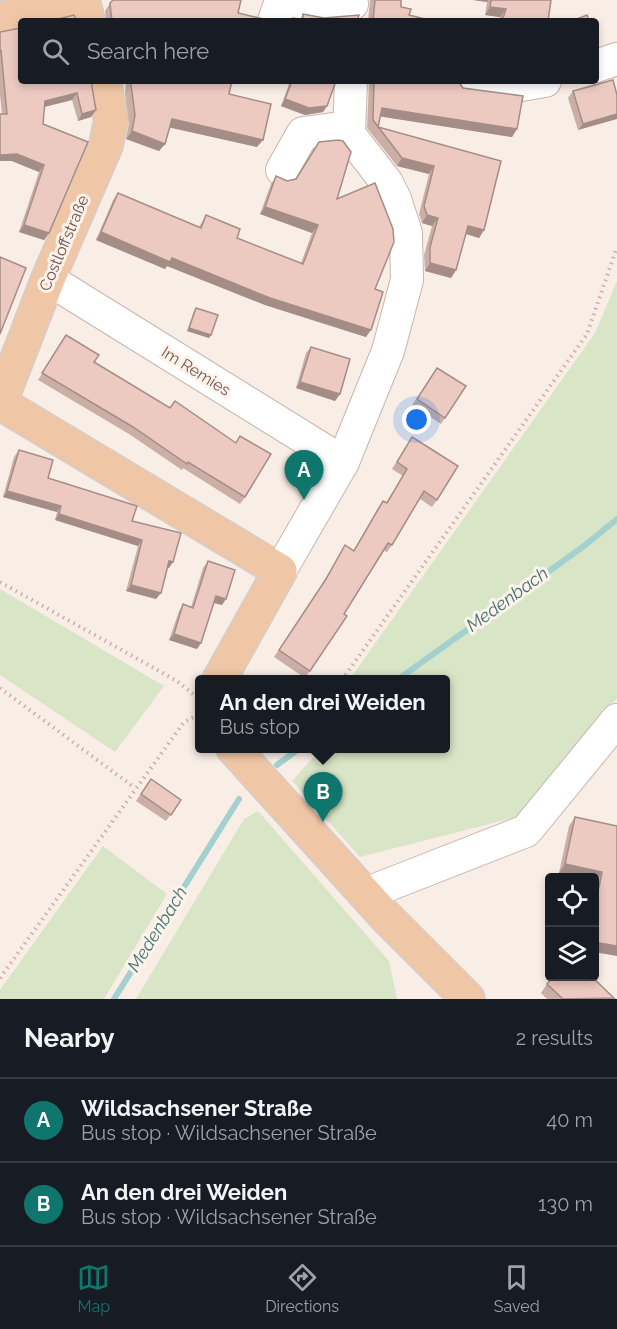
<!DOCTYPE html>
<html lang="en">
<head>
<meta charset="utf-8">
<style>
	body { margin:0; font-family:Raleway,sans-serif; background:#20242c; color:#f1f3f6 }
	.controls { position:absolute; right:18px; bottom:18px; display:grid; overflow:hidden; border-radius:6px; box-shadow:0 3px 9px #0003 }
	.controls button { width:54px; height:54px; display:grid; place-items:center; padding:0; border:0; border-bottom:2px solid #363941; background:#171b24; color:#f1f3f6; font:30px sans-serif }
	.you { position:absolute; left:417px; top:420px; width:21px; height:21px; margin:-15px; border:4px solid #fff; border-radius:50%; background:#1a73e8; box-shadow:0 0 0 9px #1a73e833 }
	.badge { display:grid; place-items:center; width:39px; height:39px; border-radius:50%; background:#0f766e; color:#fff; font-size:20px; font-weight:700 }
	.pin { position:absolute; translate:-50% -50px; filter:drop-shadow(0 2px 3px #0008) }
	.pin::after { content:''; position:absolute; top:32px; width:21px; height:18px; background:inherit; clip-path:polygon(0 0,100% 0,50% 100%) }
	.popup { position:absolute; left:195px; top:675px; width:255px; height:78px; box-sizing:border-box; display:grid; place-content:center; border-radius:6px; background:#171b24; filter:drop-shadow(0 2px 4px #0005); font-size:20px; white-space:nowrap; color:#9ea1a6 }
	.popup b { font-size:22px; color:#f1f3f6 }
	.popup::after { content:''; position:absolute; left:50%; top:100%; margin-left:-12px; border:12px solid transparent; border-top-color:#171b24 }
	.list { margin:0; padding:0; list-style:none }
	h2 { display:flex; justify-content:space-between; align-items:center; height:78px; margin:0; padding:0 24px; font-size:26px }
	h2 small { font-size:20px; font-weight:400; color:#9ea1a6 }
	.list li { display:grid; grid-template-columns:39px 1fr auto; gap:18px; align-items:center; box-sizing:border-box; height:84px; padding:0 24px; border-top:2px solid #363941 }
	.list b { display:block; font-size:22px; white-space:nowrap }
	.list p { margin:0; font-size:20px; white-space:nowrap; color:#9ea1a6 }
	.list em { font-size:20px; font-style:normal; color:#9ea1a6 }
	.icon { flex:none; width:33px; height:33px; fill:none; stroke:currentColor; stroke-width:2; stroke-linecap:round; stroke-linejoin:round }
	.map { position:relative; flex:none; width:617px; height:999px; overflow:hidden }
	.search { position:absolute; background:#171b24; box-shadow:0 3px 9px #0003; left:18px; right:18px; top:18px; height:66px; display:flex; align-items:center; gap:15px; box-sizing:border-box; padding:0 21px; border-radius:6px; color:#9ea1a6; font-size:22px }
	.sheet { height:246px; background:#171b24 }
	nav { display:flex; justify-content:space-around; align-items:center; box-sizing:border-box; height:84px; border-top:2px solid #363941; background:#171b24; font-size:16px; color:#9ea1a6 }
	nav a { display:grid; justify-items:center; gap:3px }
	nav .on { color:#0f766e }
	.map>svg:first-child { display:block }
</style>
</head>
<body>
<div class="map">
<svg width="617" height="999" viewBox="0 0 617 999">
	<rect width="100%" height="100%" fill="#f9eee6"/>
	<g fill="#d8e5c6">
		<path d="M617,281V698L529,814L360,857L292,781L321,749L446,748V680L350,679L595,333Z"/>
		<path d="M0,589L164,686L115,752L0,675Z"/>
		<path d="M258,811L389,961L397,999H136L244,819Z"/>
		<path d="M103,846L167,894L104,999H0V990Z"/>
	</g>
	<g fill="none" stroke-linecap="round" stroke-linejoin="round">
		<g stroke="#a4d1d0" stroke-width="6">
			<path d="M397,680L584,546L617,519"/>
			<path d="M277,765L300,748"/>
			<path d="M114,999L239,799"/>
		</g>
		<defs>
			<g id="minor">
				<path d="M290,0L319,6L352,4"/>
				<path d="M274,21L281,0"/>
				<path d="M596,66L617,59"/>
				<path d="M468,81L515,86L545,81"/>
				<path d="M282,170L303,133L348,127"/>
				<path d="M48,279L343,462"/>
				<path d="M280,571L343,462L388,351L407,280L406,233L395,199L387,183L349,134L351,81"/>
				<path d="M365,894L526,831L617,720"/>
			</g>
			<g id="major">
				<path d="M0,19L83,0L88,21"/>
				<path d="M0,403L280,571L219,680"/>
				<path d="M0,403L48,279L106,145L111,120L104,81"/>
				<path d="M233,748L384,915L468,999"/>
			</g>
		</defs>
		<use href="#minor" stroke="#c9b5ad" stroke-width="34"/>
		<use href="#major" stroke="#d4ccca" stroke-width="36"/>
		<g stroke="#d0ada4" stroke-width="4" stroke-dasharray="1.5 4.5" stroke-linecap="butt">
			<path d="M0,582L177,681L198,698"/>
			<path d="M342,680L587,334L617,247"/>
			<path d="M0,688L135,788"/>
			<path d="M0,978L184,722L200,714"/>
		</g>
		<use href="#minor" stroke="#fff" stroke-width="32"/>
		<use href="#major" stroke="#f0c7a6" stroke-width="33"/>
	</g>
	<g fill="#cbaea6">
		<path d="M370,0H401V7L409,15L433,21H368Z"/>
		<path d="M473,0H551L548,21H499L500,17L485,15L487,2Z"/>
		<path d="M110,3L238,13L264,21H106L105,11Z"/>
		<path d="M303,14L324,18L357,21H299Z"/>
		<path d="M0,32L91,81L96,110L91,117L78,121L72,100L44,107L43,124L49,233L44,240L19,232L39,172L12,161H0V114H2L0,95Z"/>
		<path d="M126,81H232L229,94L257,147L170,127L165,144L159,151L126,139L129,123L125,93Z"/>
		<path d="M290,81H336L327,106L323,112L305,115L281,106Z"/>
		<path d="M369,81H458L463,88L517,129L512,137L380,116L378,127L501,161L484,230L479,238L466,234L456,270L451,278L425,271L424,255L432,226L422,223L419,214L429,174L397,166L367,128Z"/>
		<path d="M573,91L617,95L578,130L568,98Z"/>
		<path d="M276,176L337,199L375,289L366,337L265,305L167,266L165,269L96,240L113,200L118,193L199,227L206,215L237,238L301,263L312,233L260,214L271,184Z"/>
		<path d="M196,308L211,335L209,338L187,331L194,311Z"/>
		<path d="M66,335L94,362L245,497L240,504L183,468L182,470L129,434L38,380Z"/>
		<path d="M311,347L340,394L335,401L296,388L306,353Z"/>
		<path d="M437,368L466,386L441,424L412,405Z"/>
		<path d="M412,437L437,500L432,507L420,499L392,545L387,552L384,551L344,614L347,616L305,678L274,657L321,586L345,545L354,550L378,508L383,501L386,503L403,476L392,469Z"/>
		<path d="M19,450L48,478L132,521L169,568L167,567L156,599L126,591L138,546L55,520L57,512L3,497L14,457Z"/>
		<path d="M208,561L222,605L213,603L201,643L197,649L169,640L179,611L183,604L191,607L203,568Z"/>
		<path d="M151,779L181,800L166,821L136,801Z"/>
		<path d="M575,817L617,826L594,952V887L596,881L559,873L569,826Z"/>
		<path d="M547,984L613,999H547L541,993Z"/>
	</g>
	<g fill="#a58d87">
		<path d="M473,0H488L487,2Z"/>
		<path d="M490,7L506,9L500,17L485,15Z"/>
		<path d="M77,93L72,100L40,108L45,101Z"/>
		<path d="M285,99L327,106L323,112L305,115L281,106Z"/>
		<path d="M382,108L517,129L512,137L377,116Z"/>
		<path d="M96,110L91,117L78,121L82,114Z"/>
		<path d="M617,114V119L578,130L583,124Z"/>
		<path d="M172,119L263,140L257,147L167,127Z"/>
		<path d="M132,131L165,144L159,151L126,139Z"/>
		<path d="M17,154L44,165L39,172L12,161H0V155Z"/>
		<path d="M402,158L434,166L429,174L397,166Z"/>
		<path d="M265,207L318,225L312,233L260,214Z"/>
		<path d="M427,215L438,218L432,226L422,223Z"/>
		<path d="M24,225L49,233L44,240L19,232Z"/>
		<path d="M468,226L484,230L479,238L463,233Z"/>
		<path d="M101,232L172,258L371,330L366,337L265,305L167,266L165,269L96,240Z"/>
		<path d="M430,263L456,270L451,278L425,271Z"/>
		<path d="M189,328L211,335L209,338L187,331Z"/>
		<path d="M300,382L340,394L335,401L296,388Z"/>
		<path d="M7,491L61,506L57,512L3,497Z"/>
		<path d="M59,514L142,540L138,546L55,520Z"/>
		<path d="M169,561L173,562L169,568L164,567Z"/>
		<path d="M131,585L161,593L156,599L126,591Z"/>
		<path d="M216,596L226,599L222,605L211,602Z"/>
		<path d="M174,634L201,643L197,649L169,640Z"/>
		<path d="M565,864L602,872L596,881L594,880V878H581L559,873Z"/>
		<path d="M594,942L617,946V956L594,952Z"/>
	</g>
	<g fill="#eccac1" stroke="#a58d87" stroke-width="1.5">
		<path d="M113,0H241L238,13L263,19L264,21H112L110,3Z"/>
		<path d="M375,0H401V7L411,9L409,15L433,21H373Z"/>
		<path d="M491,0H551L548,21H502L506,9L490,7Z"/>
		<path d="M303,14L324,18L359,15L357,21H303Z"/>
		<path d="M74,15L77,21H50Z"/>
		<path d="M587,15L589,21H572Z"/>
		<path d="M21,28V81H91L96,110L82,114L77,93L45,101L43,124L88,142L49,233L24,225L44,165L17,154L0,155V114H7L1,51L0,52V32Z"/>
		<path d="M613,80L617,95V114L583,124L573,91Z"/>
		<path d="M131,81H232L229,94L271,104L263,140L172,119L165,144L132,131L135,115L131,85Z"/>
		<path d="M292,81H336L327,106L309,108L285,99Z"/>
		<path d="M374,81H458L463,88L523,96L517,129L382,108L378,127L501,161L484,230L468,226L456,270L430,263V247L438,218L427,215L424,206L434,166L402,158L373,120Z"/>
		<path d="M338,140L343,141L351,152L337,199L375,183L393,229L394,242L375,289L383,292L371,330L270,298L172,258L170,262L101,232L118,193L201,228L206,215L240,229L237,238L303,264L318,225L265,207L276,176L287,181L296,179L319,142Z"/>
		<path d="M0,257L26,268L0,334Z"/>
		<path d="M196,308L218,315L211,335L189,328Z"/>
		<path d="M66,335L99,355L94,362L170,408L175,401L236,443L240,436L271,454L245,497L188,462L187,464L133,427L42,373Z"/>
		<path d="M311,347L350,359L340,394L300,382Z"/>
		<path d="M437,368L466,386L445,418L417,399Z"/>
		<path d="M412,437L458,466L437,500L424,491L392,545L388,543L344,614L347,616L310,671L279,650L326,579L345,545L354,551L383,501L387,503L407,469L397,462Z"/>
		<path d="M19,450L53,460L48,478L137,506L132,521L181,533L173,562L169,561L161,593L131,585L142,540L59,514L61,506L7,491Z"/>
		<path d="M208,561L235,570L226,599L216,596L201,643L174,634L183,604L193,608Z"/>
		<path d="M151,779L181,800L171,815L141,794Z"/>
		<path d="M575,817L617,826V946L594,942V911L602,872L565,864Z"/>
		<path d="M554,976H591L614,998L563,999L547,984Z"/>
	</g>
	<g text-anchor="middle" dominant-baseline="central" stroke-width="6" stroke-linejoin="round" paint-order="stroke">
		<g font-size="16" fill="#6f544e" stroke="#fdf3eb">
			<text transform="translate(64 243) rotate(-67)">Costloffstraße</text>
			<text transform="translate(196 371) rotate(32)">Im Remies</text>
		</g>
		<g font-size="18" font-style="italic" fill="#437372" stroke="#fdf3eb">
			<text transform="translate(507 599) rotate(-36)">Medenbach</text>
			<text transform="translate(157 929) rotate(-58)">Medenbach</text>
		</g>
	</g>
</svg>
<div class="controls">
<button><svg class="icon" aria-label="locate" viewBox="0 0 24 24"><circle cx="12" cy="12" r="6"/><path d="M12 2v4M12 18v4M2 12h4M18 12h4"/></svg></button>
<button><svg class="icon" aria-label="layers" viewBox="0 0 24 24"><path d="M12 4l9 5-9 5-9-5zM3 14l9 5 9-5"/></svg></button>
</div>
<div class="you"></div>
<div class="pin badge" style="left:304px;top:500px">A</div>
<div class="pin badge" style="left:323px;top:822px">B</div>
<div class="popup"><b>An den drei Weiden</b>Bus stop</div>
<div class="search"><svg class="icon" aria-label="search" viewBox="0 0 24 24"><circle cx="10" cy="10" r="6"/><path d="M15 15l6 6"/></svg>Search here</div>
</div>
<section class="sheet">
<h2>Nearby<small>2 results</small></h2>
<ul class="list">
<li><span class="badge">A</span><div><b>Wildsachsener Straße</b><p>Bus stop · Wildsachsener Straße</p></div><em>40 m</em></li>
<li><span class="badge">B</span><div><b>An den drei Weiden</b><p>Bus stop · Wildsachsener Straße</p></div><em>130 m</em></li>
</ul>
</section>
<nav>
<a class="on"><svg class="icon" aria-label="map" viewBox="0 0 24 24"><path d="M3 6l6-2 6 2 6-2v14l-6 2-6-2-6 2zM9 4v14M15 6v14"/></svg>Map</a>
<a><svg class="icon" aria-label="directions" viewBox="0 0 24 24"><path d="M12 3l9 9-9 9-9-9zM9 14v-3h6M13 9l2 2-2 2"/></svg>Directions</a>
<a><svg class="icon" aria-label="saved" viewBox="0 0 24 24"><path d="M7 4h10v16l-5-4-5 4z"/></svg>Saved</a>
</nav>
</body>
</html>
